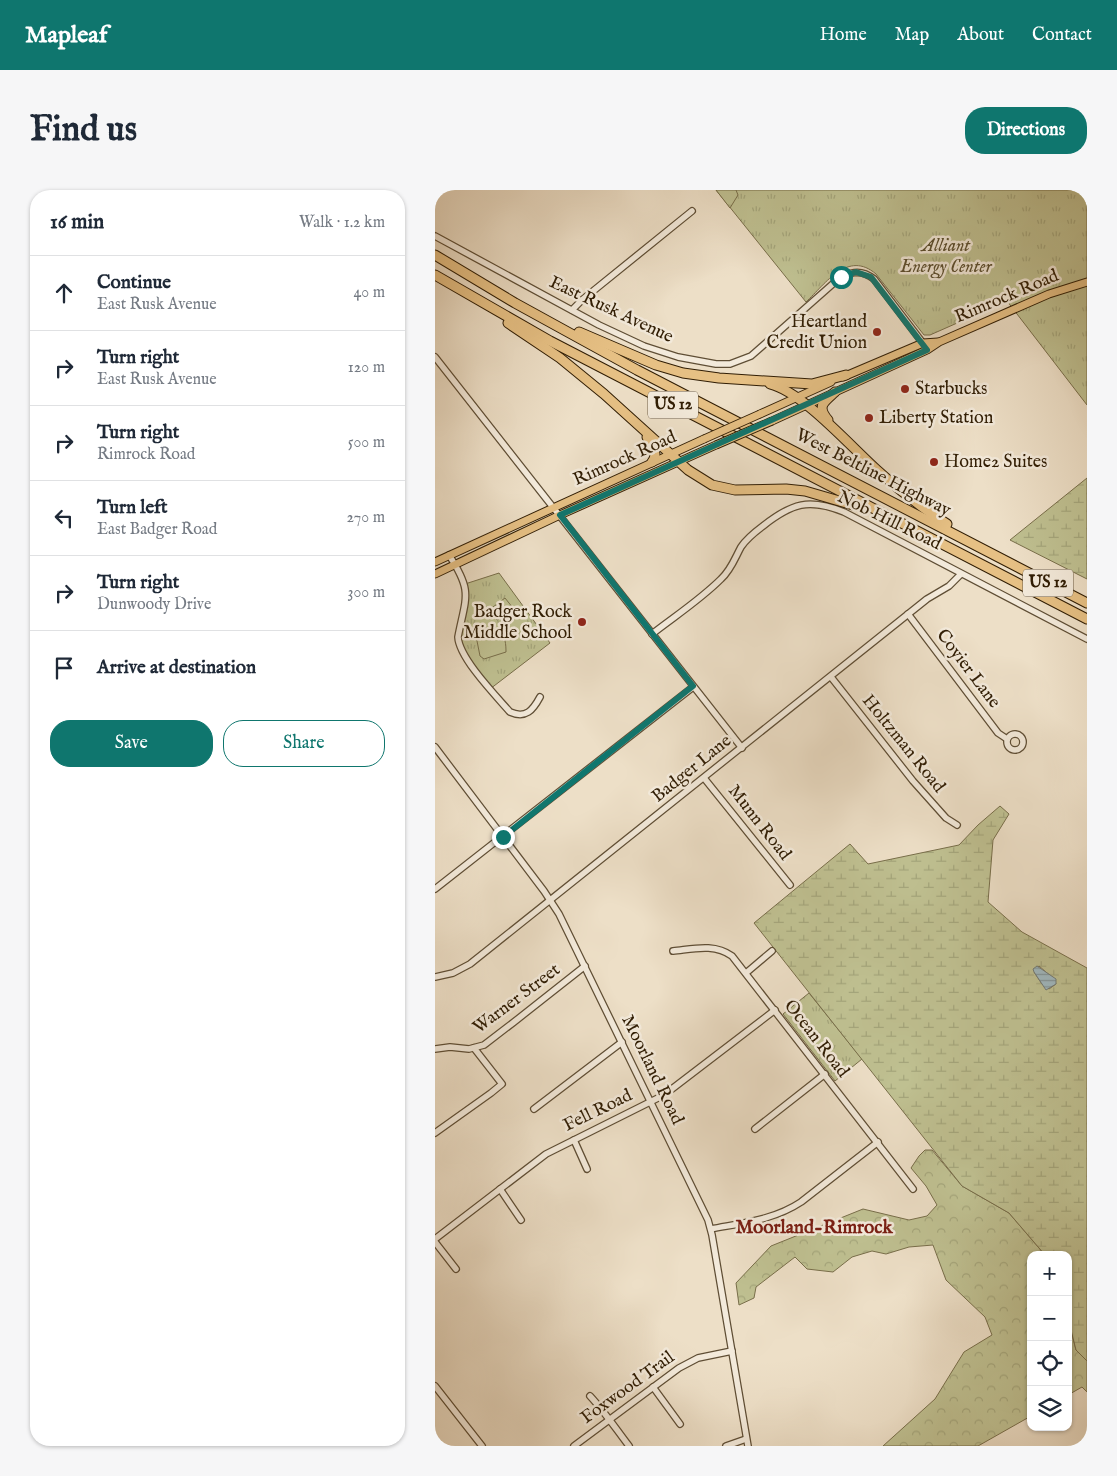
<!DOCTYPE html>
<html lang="en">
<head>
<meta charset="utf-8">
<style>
	body { margin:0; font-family:"IM FELL English",serif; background:#f6f6f7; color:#1f2937 }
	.controls { position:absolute; right:15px; bottom:15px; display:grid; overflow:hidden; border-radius:10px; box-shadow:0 1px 4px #0004 }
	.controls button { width:45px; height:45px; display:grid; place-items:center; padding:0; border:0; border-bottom:1px solid #e0e1e3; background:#fff; color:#1f2937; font:25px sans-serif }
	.stop { position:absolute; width:15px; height:15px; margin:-11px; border:4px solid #0f766e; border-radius:50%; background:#fff }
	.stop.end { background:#0f766e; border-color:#fff; box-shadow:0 1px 5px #0008 }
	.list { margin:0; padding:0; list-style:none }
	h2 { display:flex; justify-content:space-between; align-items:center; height:65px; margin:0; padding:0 20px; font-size:21px }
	h2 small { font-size:16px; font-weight:400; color:#747a83 }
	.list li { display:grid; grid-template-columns:32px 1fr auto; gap:15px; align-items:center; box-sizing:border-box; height:75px; padding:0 20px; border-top:1px solid #e0e1e3 }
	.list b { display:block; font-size:19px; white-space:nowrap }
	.list p { margin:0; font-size:16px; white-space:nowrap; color:#747a83 }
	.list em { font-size:16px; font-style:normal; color:#747a83 }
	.actions { display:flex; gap:10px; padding:15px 20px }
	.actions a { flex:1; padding:11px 0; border:1px solid #0f766e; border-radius:20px; text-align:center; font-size:18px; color:#0f766e }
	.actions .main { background:#0f766e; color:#fff }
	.icon { flex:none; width:28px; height:28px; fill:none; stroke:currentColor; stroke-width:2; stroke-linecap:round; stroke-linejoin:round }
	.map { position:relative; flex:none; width:652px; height:1256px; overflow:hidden; border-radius:20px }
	header { display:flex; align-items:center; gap:30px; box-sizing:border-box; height:70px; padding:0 25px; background:#0f766e; color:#fff }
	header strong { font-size:24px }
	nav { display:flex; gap:28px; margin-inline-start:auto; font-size:18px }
	.intro { display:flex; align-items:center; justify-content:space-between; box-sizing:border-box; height:120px; padding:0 30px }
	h1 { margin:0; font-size:35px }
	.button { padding:12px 22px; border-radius:20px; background:#0f766e; color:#fff; font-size:18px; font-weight:700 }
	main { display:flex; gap:30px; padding:0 30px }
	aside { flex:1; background:#fff; border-radius:20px; box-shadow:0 1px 4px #0004 }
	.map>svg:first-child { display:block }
</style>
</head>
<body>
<header>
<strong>Mapleaf</strong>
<nav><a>Home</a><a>Map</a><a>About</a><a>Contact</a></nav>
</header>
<div class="intro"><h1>Find us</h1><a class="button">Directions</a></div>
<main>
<aside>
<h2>16 min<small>Walk · 1.2 km</small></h2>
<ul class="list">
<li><svg class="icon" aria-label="ahead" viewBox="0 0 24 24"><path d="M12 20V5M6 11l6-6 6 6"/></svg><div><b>Continue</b><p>East Rusk Avenue</p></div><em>40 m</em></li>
<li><svg class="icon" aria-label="right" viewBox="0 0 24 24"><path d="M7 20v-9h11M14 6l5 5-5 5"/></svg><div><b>Turn right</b><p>East Rusk Avenue</p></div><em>120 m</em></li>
<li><svg class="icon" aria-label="right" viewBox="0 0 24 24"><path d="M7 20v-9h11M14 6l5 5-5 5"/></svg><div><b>Turn right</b><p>Rimrock Road</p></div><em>500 m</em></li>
<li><svg class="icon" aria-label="left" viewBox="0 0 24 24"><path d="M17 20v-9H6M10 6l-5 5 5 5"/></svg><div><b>Turn left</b><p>East Badger Road</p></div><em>270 m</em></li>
<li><svg class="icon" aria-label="right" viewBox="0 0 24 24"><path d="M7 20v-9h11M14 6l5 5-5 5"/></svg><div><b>Turn right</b><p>Dunwoody Drive</p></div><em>300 m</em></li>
<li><svg class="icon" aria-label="arrive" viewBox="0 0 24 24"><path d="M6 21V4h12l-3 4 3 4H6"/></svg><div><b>Arrive at destination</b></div></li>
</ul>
<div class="actions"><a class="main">Save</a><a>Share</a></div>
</aside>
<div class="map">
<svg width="652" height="1256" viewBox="0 0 652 1256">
	<defs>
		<pattern id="grass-tufts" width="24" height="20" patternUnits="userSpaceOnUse" patternTransform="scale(1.25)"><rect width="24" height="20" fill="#bfc091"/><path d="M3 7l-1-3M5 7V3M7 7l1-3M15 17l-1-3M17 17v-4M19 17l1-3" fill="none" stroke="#a4a57b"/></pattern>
		<pattern id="forest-crowns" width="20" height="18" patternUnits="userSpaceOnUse" patternTransform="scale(1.25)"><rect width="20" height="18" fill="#bfc091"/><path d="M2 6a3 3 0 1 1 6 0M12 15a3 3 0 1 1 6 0" fill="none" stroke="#a4a57b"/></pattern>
		<pattern id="wetland-marsh" width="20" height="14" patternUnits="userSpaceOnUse" patternTransform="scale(1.25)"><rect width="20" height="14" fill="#bfc091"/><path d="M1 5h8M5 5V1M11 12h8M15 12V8" fill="none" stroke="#a4a57b"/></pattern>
		<pattern id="water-rules" width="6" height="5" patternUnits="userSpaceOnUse" patternTransform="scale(1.25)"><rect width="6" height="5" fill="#a0b9c1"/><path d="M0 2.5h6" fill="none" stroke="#83969b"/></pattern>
	</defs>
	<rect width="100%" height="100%" fill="#eddfc7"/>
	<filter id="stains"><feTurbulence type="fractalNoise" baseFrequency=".004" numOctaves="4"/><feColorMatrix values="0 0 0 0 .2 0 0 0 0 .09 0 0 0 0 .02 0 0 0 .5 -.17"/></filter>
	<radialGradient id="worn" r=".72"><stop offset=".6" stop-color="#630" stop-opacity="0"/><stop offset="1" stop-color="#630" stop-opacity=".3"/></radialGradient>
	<g fill="url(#grass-tufts)" stroke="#786e4a">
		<path d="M281,0H652V215L572,111L495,145H489L441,84C413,60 391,93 371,112Z"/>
		<path d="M64,383L115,453L55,499L29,466L23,447L30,394Z"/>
		<path d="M374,803L427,869L400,891L348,824Z"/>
	</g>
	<g fill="url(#forest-crowns)" stroke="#786e4a">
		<path d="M281,0H301L303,5L295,18Z"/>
		<path d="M490,960H497L527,996L574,1023L610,1065H596V1226L543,1256H448L500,1209L529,1162L557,1145L550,1127L511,1090L498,1055L474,1057L451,1064L437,1061L417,1067L398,1082L372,1079L360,1067L321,1097L319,1108L304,1115L301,1093L336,1056L428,1019L474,1030L492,1026L502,1015L491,996L476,978L484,966Z"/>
		<path d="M633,1128L641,1160L652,1171V1202L647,1197L633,1205Z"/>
	</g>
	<g fill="url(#wetland-marsh)" stroke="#786e4a" fill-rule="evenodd">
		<path d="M652,288V389L575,350Z"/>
		<path d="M565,616L574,624L558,650L553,712L587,742L652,778V1171L641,1160L633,1128V1065H610L574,1023L527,996L319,733L415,654L433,674L524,655L543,635ZM604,776L619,789L621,794L614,799L607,794L599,782Z"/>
	</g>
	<g fill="#bfc091" stroke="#786e4a">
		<path d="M70,408L78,418L62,430L54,420Z"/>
		<path d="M49,438C67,439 71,445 71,462L49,469L45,466L40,441Z"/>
	</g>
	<path fill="url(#water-rules)" stroke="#737b75" d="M602,776L621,789V794L611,800L599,782L598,779Z"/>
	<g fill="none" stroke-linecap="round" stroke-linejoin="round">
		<defs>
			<g id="minor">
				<path d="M0,46L164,135L209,156L243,167L281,174H295L316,166L400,92C413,82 425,78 439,89L490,156"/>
				<path d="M137,120L147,110L257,21"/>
				<path d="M0,167L307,558"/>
				<path d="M14,365C38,402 31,406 23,447C24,468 61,506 75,522C91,529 98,520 105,507"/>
				<path d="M473,424L563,543L572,549"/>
				<path d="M217,444C240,426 265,410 286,389C296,380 300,368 306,357C312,348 320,342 328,336C357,313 374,308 409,322L652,449"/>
				<path d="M396,487L478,591L511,628L522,635"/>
				<circle cx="580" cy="552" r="8"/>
				<path d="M0,557L109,701L124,724L273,1030L277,1045L313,1256"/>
				<path d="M269,588L355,695"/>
				<path d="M0,699L258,497"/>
				<path d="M238,761C258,759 279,753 297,766L478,999"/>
				<path d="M311,783L337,761"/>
				<path d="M0,787L18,783L35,774L492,409L514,396L526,384"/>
				<path d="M0,859L15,857L34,859L49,855L79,832L150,776"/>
				<path d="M99,919L187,852"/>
				<path d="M320,939L390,884"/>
				<path d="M0,943L56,903L67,894L39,858"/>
				<path d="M139,950L152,979"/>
				<path d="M65,999L86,1030"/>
				<path d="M276,1039C307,1033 339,1030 366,1012L443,952"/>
				<path d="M0,1049L111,964L229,905L340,820"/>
				<path d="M0,1052L21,1079"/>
				<path d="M0,1196L47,1256"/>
				<path d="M218,1197L245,1234"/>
				<path d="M155,1206C169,1221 181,1239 194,1256"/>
				<path d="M139,1256L244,1178L263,1168L297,1161"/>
				<path d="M291,1256L311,1249"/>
			</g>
			<g id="major">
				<path d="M408,187L488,153L503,152"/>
				<path d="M325,224L396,192"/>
				<path d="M337,231L492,160L504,152L614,104L652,92"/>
				<path d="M0,372L269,249"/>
				<path d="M0,384L125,325L281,255"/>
			</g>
			<g id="highway">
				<path d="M0,65L80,113L202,180L652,413"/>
				<path d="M0,85L115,151L652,429"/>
				<path d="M73,133L125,168L169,204L253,280L277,295L300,300L351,299L370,301L425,317"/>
				<path d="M144,142L221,175L248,183L284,188L377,194L411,185"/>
				<path d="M335,194C368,202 416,257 442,280C464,300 487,318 512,334"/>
				<path d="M393,230C381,216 389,212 400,202"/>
				<path d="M212,247C217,255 224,264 217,272"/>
			</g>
		</defs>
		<use href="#minor" stroke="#5f4e35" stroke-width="8"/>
		<use href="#major" stroke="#301d04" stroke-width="9"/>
		<use href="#highway" stroke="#301d04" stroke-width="11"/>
		<use href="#minor" stroke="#f3eadb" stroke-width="5.5"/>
		<use href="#major" stroke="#e6c084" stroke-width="7"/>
		<use href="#highway" stroke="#e6c084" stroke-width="9"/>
		<defs>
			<g id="major-bridge">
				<path d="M269,249L325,224"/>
				<path d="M281,255L337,231"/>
			</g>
		</defs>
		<use href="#major-bridge" stroke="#301d04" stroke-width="9" stroke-linecap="butt"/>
		<use href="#major-bridge" stroke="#e6c084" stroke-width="7"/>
	</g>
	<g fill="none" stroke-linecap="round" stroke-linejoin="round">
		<path stroke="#0f766e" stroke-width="6" d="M68,647L258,496L125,325L492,160L436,87L421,82L406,87"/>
	</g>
	<g fill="#8f2418" stroke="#f3eadb" stroke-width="2">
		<circle cx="442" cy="142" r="5"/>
		<circle cx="470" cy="199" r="5"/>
		<circle cx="434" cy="228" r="5"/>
		<circle cx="499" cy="272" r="5"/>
		<circle cx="147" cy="432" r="5"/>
	</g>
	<g text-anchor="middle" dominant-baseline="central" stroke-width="5" stroke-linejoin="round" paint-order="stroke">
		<g fill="#f3eadb" stroke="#6a5a44" stroke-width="1">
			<rect x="213" y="201.5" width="50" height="27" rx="4"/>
			<rect x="588" y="379.5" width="50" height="27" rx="4"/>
		</g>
		<g font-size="16" font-weight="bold" fill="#301d04">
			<text x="238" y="215">US 12</text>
			<text x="613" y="393">US 12</text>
		</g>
		<g font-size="18" font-style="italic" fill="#5b4e2e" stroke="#f3eadb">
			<text x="511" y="56">Alliant<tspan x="511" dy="21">Energy Center</tspan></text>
		</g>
		<g font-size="18" fill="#301d04" stroke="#f3eadb">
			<text transform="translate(572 107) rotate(-23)">Rimrock Road</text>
			<text transform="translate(176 120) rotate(25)">East Rusk Avenue</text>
			<text transform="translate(190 269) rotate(-24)">Rimrock Road</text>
			<text transform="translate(438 283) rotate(27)">West Beltline Highway</text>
			<text transform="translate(454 331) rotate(26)">Nob Hill Road</text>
			<text transform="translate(533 479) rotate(53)">Coyier Lane</text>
			<text transform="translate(468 554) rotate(51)">Holtzman Road</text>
			<text transform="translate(257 579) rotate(-39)">Badger Lane</text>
			<text transform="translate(324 633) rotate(52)">Munn Road</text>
			<text transform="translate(82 809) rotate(-37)">Warner Street</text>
			<text transform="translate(381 849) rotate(52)">Ocean Road</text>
			<text transform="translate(217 880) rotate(64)">Moorland Road</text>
			<text transform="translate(163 921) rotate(-26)">Fell Road</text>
			<text transform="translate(193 1198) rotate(-36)">Foxwood Trail</text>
		</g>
		<g font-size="18" fill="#301d04" stroke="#f3eadb" text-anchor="start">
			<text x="432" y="132" text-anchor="end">Heartland<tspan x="432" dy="21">Credit Union</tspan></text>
			<text x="480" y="199">Starbucks</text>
			<text x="444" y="228">Liberty Station</text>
			<text x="509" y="272">Home2 Suites</text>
			<text x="137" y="422" text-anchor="end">Badger Rock<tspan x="137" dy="21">Middle School</tspan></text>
		</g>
		<g font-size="19" font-weight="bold" fill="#7a1f14" stroke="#f3eadb">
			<text x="379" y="1038">Moorland-Rimrock</text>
		</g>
	</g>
	<rect width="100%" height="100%" filter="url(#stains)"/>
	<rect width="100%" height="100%" fill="url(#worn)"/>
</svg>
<div class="controls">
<button>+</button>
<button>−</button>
<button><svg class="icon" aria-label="locate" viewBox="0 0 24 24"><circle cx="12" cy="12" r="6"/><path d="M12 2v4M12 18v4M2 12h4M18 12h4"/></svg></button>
<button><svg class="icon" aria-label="layers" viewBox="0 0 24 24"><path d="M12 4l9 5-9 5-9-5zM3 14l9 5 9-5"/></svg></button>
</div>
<div class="stop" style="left:406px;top:87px"></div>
<div class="stop end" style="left:68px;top:647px"></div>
</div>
</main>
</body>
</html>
